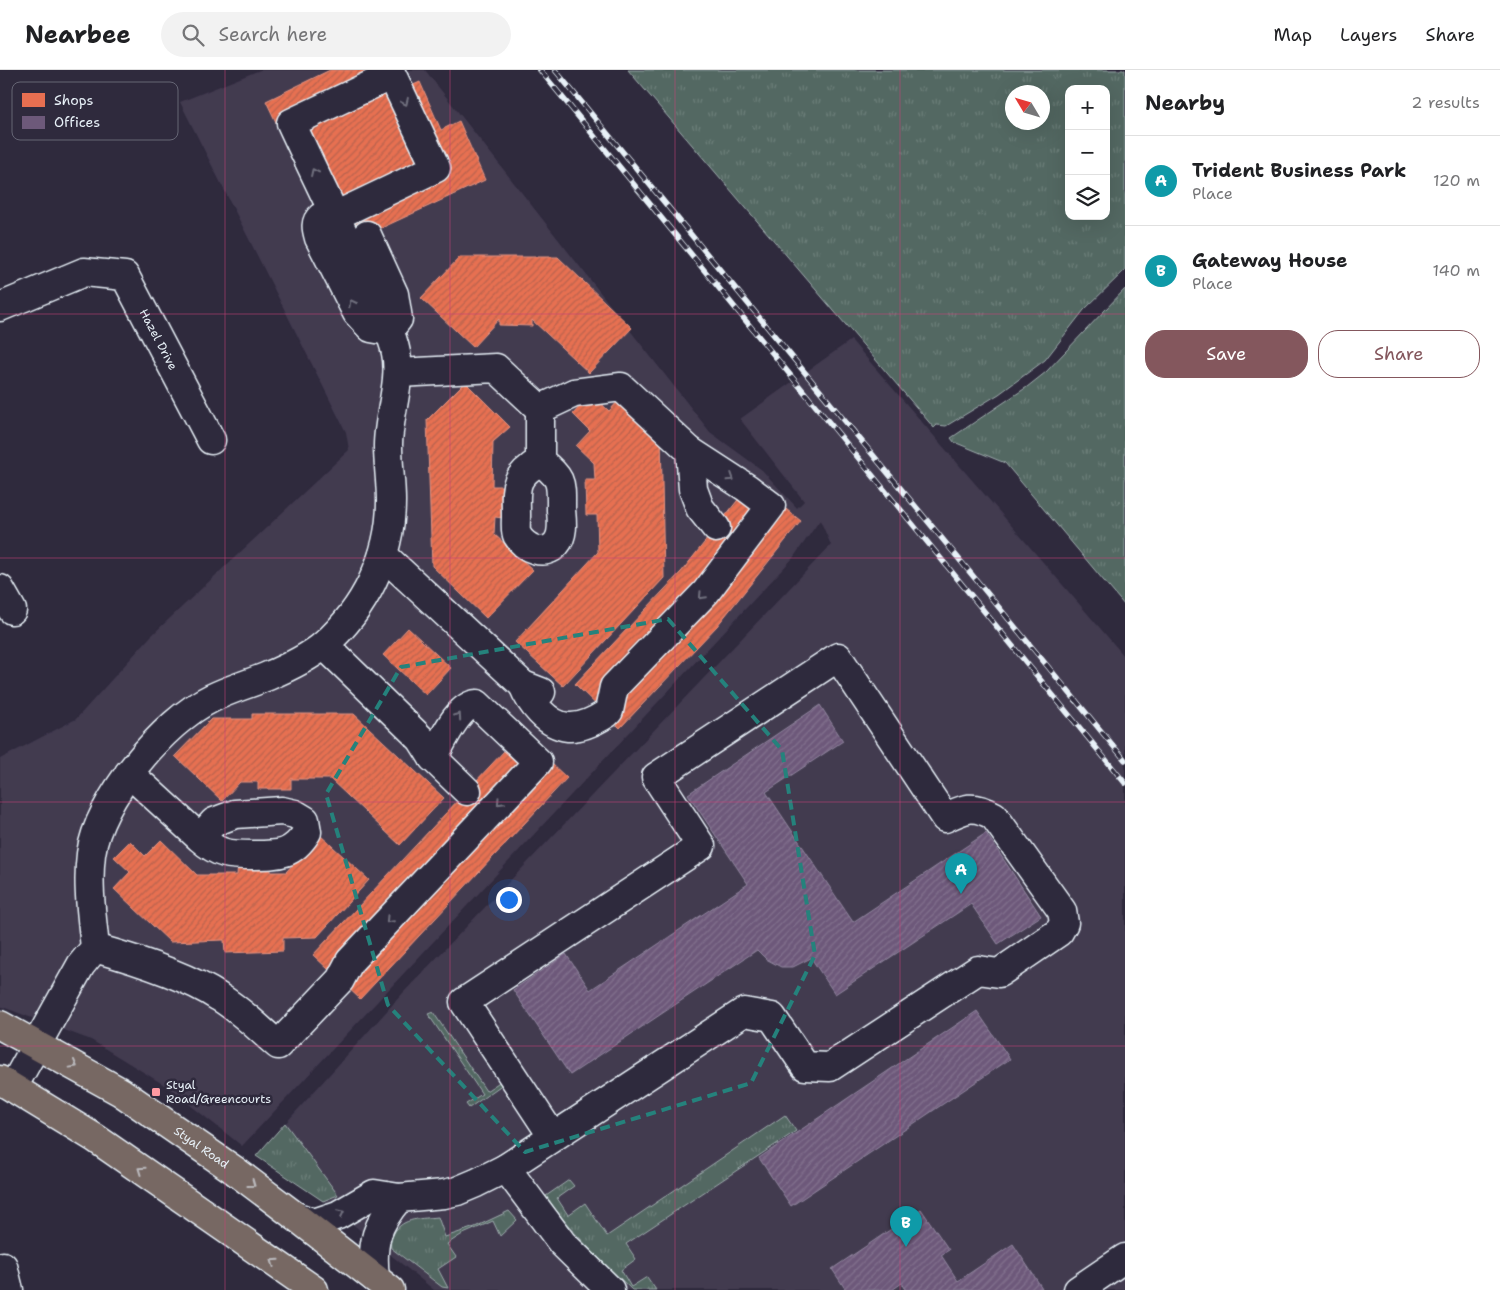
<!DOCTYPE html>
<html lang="en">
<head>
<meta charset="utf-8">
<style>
	body { margin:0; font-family:"Shantell Sans",sans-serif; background:#f2f2f2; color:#202124 }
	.controls { position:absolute; right:15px; top:15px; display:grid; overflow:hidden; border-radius:10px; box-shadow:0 5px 20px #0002 }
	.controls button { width:45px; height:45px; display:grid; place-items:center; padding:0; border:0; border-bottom:1px solid #e0e0e0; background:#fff; color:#202124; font:25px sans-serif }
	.compass { position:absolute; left:1005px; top:15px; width:45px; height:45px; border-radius:50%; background:#fff; box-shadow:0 5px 20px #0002; rotate:308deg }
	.you { position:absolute; left:508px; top:829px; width:18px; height:18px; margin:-12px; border:4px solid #fff; border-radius:50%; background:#1a73e8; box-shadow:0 0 0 8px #1a73e833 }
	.badge { display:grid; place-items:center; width:32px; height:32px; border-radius:50%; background:#84575d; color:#fff; font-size:16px; font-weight:700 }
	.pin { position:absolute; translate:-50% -41px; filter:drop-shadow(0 1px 2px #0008) }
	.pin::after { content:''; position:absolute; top:26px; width:18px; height:15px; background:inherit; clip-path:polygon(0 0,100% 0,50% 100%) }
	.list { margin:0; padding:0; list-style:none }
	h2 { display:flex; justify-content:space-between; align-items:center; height:65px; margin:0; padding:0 20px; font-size:21px }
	h2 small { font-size:16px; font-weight:400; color:#757577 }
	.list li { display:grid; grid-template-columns:32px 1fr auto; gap:15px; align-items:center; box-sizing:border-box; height:90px; padding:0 20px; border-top:1px solid #e0e0e0 }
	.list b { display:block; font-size:19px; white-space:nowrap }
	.list p { margin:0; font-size:16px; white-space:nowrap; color:#757577 }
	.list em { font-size:16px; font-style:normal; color:#757577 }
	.actions { display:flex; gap:10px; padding:15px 20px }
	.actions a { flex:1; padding:11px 0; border:1px solid #84575d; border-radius:20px; text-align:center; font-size:18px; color:#84575d }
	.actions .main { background:#84575d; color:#fff }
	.icon { flex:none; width:28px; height:28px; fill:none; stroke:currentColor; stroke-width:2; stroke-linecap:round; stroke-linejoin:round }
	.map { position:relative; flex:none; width:1125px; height:1220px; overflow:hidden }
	header { display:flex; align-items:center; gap:30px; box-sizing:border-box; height:70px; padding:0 25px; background:#fff; border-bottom:1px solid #e0e0e0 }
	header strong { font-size:24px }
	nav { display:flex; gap:28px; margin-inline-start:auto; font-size:18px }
	.search { width:350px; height:45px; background:#f2f2f2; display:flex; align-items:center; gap:12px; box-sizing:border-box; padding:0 18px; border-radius:28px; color:#757577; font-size:19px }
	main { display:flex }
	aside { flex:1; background:#fff }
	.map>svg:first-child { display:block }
</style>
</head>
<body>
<header>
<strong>Nearbee</strong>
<div class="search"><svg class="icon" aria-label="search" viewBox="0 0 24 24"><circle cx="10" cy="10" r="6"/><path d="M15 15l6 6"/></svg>Search here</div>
<nav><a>Map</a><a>Layers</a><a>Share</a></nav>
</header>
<main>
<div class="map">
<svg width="1125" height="1220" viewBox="0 0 1125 1220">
	<defs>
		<pattern id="grass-tufts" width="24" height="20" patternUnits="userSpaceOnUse" patternTransform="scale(1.25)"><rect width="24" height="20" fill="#536862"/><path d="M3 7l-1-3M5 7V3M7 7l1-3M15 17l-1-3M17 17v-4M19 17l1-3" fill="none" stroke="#6c7e79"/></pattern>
		<pattern id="shops-hatch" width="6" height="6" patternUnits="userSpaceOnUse" patternTransform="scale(1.25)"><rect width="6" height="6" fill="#e76f51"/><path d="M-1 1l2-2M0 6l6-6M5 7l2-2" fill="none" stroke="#b7634f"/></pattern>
		<pattern id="offices-hatch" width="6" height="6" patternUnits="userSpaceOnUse" patternTransform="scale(1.25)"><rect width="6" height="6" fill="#6d597a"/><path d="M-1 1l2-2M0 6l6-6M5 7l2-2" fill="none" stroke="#82718e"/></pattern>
	</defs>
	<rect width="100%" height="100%" fill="#2f2a3d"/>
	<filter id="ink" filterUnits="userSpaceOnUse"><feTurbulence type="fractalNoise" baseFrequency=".02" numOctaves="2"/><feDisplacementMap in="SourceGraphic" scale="10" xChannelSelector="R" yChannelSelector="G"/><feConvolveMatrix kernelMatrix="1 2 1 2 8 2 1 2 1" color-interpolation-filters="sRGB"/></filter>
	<g filter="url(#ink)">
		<path fill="#423a50" d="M260,0H425L710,362L762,400L797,438L804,431L740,349L851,270L1125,587V1220H434L340,1144L292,1109L256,1086L403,923L831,475L820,450L793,488L242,1076L166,1016L91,970L0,936V689L76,649L151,566L349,380L346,362L180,32Z"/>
		<g fill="url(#grass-tufts)" stroke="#9eacad" fill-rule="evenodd">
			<path d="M628,0H1125V200L1084,240L1045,290L999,324L946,356L937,355L934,358ZM1069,19H1106V146H1069ZM1042,22V52H1012V22Z"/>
			<path d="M1125,219V536L1005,393L954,372L951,368L1027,317L1046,302Z"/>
			<path d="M433,942L486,1021L501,1011L503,1014L469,1038L466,1034L482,1024L428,944Z"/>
			<path d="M785,1045L796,1061L626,1174L636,1189L621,1200L631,1217L647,1207L656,1220H632C601,1190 570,1162 546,1126L569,1110L574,1116L557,1128L568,1145L585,1133L607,1166Z"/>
			<path d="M285,1053L338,1125L323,1131L256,1086Z"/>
			<path d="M509,1141L517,1150L500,1166L493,1151L461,1165L447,1174L456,1187L438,1199L448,1218L442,1217L391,1178C390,1172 391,1168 394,1163C403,1147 422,1149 438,1147L445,1167L475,1157Z"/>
		</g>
		<g fill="url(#shops-hatch)" stroke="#e79683">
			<path d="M330,0H404L411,16L420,12L441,60L459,51L485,110L336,179L266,31Z"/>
			<path d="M460,187H558L632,258L589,303L532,250V256L499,255V249L473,277L421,228Z"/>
			<path d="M465,312L510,357L493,372L492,416H504L503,448L495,447L494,464L533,500L486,548L432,496L427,350Z"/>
			<path d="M591,324L609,341L622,327L661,363L664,508L563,616L515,572L598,482L597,445H586L585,410H595L594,393L576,376L590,361L573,344Z"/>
			<path d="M752,412L801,451L717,556L620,658L575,614L682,501Z"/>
			<path d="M408,558L451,598L426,625L383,585Z"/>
			<path d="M252,644H354L444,728L400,775L330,709H291V719H258V712H240L222,731L175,686L211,649H252Z"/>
			<path d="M520,664L567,708L360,929L313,885Z"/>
			<path d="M320,765L369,810L317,867L283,868V881L225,883L224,870L170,872L114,819L130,802L114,787L130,771L145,786L161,770L197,805H237L238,792L271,793V802H286Z"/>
		</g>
		<g fill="url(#offices-hatch)" stroke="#9287a0">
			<path d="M820,635L843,671L766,722L853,852L986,763L1041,846L998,874L971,834L835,924L811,888L793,897H781L766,889L757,880L570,1005L513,920L566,884L590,920L748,814L688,724Z"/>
			<path d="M977,941L1010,989L791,1136L759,1088Z"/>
			<path d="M921,1139L949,1180L941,1185L958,1211L1013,1174L1042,1218L1040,1220H904L905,1218L902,1213L892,1220H846L832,1199Z"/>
		</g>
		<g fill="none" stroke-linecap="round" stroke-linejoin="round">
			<defs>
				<g id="minor">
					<path d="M321,147C314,153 317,160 319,168L357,243L371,258L388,261L398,249L394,224L367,165"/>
					<path id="s1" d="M0,237L84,202L125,206L211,370"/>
					<path d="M398,303L496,298L540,339L574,323L621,317L690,381L747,418L771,436L706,522L614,617L609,641L606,644C595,651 581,658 568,657C547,655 530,633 523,615"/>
					<path d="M690,381L693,419L700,438L716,458"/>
					<path d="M540,391C512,408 516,417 516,446C516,452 515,461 517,465C525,479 545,487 556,474C564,465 562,451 561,440C561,412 563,409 540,391V339"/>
					<path d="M383,485L523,615L541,622"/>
					<path d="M0,519L12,540"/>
					<path d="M324,575L421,669L433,688L467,721"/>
					<path d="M129,703L200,768L214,752L235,744L282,741L295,744L305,750L307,762C293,785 279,785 254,785C229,785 219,785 200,768"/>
					<path d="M95,878C134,889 186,905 219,927C241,940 259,959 278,975L340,910L350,891L538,692L477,634C457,635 442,673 433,688"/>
					<path d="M13,1017L81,895L95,878C92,847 87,816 91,784C98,730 164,651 212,628C230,619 249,614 268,606C287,598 308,588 324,575C343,558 361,535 372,512C384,487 391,458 391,431C391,412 388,394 388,376C388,346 402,311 396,283C392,261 375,230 365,210C341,157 315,105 291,53L392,5L436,98L335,146"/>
					<path d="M506,1098L744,942L772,947L805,996L830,997L978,900L999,903L1059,862L1064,853L1062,841L994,746C973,734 965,738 945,748L838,587L656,707L701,776L464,932L553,1067"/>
					<path d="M295,1146L314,1153L338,1145L374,1124L399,1128L444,1124L457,1121L476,1113L506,1098L562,1173L610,1220"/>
					<path d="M3,1196L9,1220"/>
					<path d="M375,1208C371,1173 376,1155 399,1128"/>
					<path d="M1078,1220L1125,1188"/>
				</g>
				<g id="major">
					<path id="s2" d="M0,955L121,1022L234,1100L295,1146L390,1220"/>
					<path d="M0,1010L95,1068L314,1220"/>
				</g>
			</defs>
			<use href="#minor" stroke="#e8f1f8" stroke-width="31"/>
			<use href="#major" stroke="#e8f1f8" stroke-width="31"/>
			<use href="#minor" stroke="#2f2a3d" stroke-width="28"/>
			<use href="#major" stroke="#776864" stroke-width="28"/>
			<defs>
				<g id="rail">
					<path d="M540,0L1125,713"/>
					<path d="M555,0L1125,690"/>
				</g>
			</defs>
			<use href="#rail" stroke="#e8f1f8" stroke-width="5.5"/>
			<use href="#rail" stroke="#2f2a3d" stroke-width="4" stroke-dasharray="11" stroke-linecap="butt"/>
		</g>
		<defs><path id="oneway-chevron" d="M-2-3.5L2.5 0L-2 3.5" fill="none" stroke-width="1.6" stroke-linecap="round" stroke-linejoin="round" transform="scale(1.25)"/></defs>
		<g stroke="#70707e">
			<use href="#oneway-chevron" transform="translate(405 32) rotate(65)"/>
			<use href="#oneway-chevron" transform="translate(314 102) rotate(-115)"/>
			<use href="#oneway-chevron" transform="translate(352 233) rotate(-117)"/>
			<use href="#oneway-chevron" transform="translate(731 408) rotate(33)"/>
			<use href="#oneway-chevron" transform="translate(702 526) rotate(133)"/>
			<use href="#oneway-chevron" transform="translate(458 646) rotate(-55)"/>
			<use href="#oneway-chevron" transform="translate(500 732) rotate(133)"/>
			<use href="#oneway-chevron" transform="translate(389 850) rotate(133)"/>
			<use href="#oneway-chevron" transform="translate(341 1143) rotate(-26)"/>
		</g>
		<g stroke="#bbbabd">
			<use href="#oneway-chevron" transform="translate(74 995) rotate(29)"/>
			<use href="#oneway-chevron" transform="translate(141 1100) rotate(-145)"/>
			<use href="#oneway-chevron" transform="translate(252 1114) rotate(36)"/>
			<use href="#oneway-chevron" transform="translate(274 1192) rotate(-145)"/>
		</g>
	</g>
	<path fill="none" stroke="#25827c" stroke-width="4" stroke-dasharray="10 6" stroke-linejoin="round" d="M668,549L782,680L815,885L751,1013L525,1082L388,935L326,724L401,597Z"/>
	<path fill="none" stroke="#ca437a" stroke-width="1" stroke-opacity="0.55" d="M225,0V1220M450,0V1220M675,0V1220M900,0V1220M0,244H1125M0,488H1125M0,732H1125M0,976H1125"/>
	<rect fill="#ff9aa2" stroke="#2f2a3d" stroke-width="2" x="151" y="1017" width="10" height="10" rx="2.5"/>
	<g text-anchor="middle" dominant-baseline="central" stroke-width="5" stroke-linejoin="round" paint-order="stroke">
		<g font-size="12" fill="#e8f1f8" stroke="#2f2a3d">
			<text stroke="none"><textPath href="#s1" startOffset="204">Hazel Drive</textPath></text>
			<text stroke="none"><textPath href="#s2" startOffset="236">Styal Road</textPath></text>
		</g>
		<g font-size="12" fill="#e8f1f8" stroke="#2f2a3d" text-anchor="start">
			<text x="166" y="1015">Styal<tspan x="166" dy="14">Road/Greencourts</tspan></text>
		</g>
	</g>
	<rect x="12" y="12" width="166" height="58" rx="8" fill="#2f2a3d" stroke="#666675" stroke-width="1"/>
	<rect x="22" y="23" width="23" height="14" fill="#e76f51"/>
	<rect x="22" y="46" width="23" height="13" fill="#6d597a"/>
	<g font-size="14" fill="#e8f1f8">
		<text x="54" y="35">Shops</text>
		<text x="54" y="57">Offices</text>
	</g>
</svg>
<div class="controls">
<button>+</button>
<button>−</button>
<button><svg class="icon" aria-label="layers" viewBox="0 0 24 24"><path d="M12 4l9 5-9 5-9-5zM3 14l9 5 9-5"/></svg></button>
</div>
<svg class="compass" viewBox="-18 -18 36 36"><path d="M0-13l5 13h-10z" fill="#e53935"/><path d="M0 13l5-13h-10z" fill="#757577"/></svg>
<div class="you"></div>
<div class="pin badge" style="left:961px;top:824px;background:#0f9aa8">A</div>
<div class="pin badge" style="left:906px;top:1177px;background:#0f9aa8">B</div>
</div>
<aside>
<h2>Nearby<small>2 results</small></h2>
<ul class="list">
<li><span class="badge" style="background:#0f9aa8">A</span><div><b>Trident Business Park</b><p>Place</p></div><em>120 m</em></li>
<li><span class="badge" style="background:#0f9aa8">B</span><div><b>Gateway House</b><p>Place</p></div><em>140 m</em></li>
</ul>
<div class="actions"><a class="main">Save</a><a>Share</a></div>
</aside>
</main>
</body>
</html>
